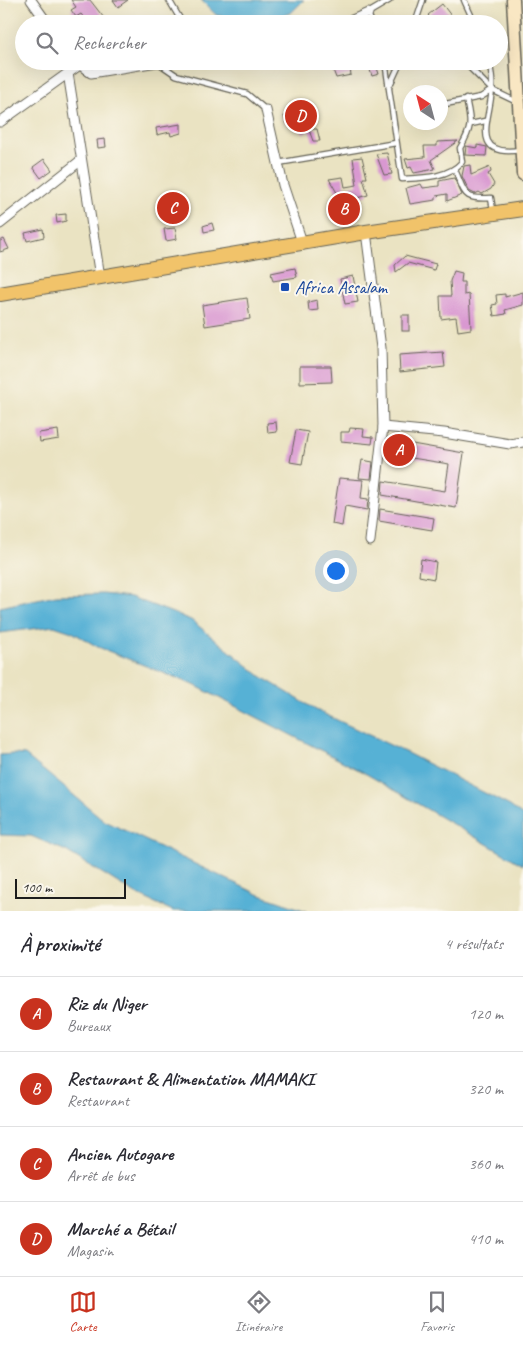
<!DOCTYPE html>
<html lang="fr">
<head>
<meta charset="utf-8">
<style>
	body { margin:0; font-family:Caveat,sans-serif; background:#f2f2f3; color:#2b2b33 }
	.compass { position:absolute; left:403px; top:85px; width:45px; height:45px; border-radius:50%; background:#fff; box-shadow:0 5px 20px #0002; rotate:324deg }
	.scale { position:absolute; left:15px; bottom:12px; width:111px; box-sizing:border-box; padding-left:5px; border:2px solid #1c1c1c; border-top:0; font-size:14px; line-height:18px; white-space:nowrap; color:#1c1c1c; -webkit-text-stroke:4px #fbf7ec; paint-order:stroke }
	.you { position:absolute; left:335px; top:570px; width:18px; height:18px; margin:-12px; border:4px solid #fff; border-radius:50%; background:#1a73e8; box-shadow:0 0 0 8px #1a73e833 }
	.badge { display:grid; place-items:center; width:32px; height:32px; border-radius:50%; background:#c8321e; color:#fff; font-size:16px; font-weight:700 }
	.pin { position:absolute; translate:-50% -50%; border:2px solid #fff; box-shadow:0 1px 5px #0006 }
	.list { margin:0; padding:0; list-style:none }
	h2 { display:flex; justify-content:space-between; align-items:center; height:65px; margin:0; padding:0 20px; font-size:21px }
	h2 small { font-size:16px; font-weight:400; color:#7c7c81 }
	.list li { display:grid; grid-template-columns:32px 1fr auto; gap:15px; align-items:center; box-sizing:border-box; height:75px; padding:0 20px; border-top:1px solid #e1e1e2 }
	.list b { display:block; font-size:19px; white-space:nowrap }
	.list p { margin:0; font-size:16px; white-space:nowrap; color:#7c7c81 }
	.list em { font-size:16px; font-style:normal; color:#7c7c81 }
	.icon { flex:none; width:28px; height:28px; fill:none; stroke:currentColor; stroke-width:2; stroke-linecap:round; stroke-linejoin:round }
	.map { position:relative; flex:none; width:523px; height:911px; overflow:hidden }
	.search { position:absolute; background:#fff; box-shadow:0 5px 20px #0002; left:15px; right:15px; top:15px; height:55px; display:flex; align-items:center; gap:12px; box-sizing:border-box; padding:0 18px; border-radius:28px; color:#7c7c81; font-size:19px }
	.sheet { height:365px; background:#fff }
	nav { display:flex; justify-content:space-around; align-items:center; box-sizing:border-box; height:70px; border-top:1px solid #e1e1e2; background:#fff; font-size:14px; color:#7c7c81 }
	nav a { display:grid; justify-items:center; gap:2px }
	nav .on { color:#c8321e }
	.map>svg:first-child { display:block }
</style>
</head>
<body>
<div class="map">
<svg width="523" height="911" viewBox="0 0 523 911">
	<rect width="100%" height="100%" fill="#fbf7ec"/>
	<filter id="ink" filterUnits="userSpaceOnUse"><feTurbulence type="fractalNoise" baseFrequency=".02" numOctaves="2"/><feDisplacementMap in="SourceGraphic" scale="10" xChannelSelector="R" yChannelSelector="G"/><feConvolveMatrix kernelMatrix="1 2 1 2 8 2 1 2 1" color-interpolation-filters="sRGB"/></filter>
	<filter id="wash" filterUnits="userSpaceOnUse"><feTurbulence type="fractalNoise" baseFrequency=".0096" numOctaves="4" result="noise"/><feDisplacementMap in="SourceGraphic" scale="20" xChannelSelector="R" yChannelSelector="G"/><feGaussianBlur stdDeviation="1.12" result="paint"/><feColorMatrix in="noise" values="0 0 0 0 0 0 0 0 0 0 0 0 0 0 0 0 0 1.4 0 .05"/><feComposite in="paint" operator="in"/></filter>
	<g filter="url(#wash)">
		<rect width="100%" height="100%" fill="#eae3c2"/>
		<g fill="#57b1d5" stroke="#3a6678">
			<path d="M201,0H304L291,13L258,23L216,15Z"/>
			<path d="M103,594L131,597L191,620L262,677L316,710L409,754L510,806L523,816V865L363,772L194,685L98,647L72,632L54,626L0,633V607L56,595Z"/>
			<path d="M13,754L25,755L105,821L260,895L307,911H173L136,894L66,851L31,836L0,835V755Z"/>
		</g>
		<g id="blocks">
			<g fill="#d998d1">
				<path d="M71,0H90L104,18L96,24H89L81,14L76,17L71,10L76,7Z"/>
				<path d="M113,0H128L118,7Z"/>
				<path d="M442,4L452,17L457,16L458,24H421L429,16L428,15Z"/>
				<path d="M376,65L379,74L372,76L369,67Z"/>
				<path d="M350,68L351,75L336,78L333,70Z"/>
				<path d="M305,104L307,109L299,112L297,105Z"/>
				<path d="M292,115L293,122L286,123L284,116Z"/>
				<path d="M181,124V133L171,136L170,132L157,135L156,128Z"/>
				<path d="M306,124L309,129H317L320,141H313L309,130L303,133L300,126Z"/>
				<path d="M105,139L106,147L98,148L97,140Z"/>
				<path d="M458,141L431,160L435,169L414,173L411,167L408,168L405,159L425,157L424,146H437V142Z"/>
				<path d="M477,145L487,147L486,156L465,155L466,146L477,148Z"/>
				<path d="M387,153L392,174L384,175L376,154Z"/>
				<path d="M362,157L367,178H363L368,195L349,200L352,217L340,219L337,204L343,203L329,179L343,177L345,187L357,185L353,158Z"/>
				<path d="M44,159L52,170L41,178L33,167Z"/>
				<path d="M470,165L471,175L490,167L491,172L488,174L494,184L491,189L482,194L479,192L475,194L469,191L462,176L464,166Z"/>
				<path d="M454,178L462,195L447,201V194L436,196V200L410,204L406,188L421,184L423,188L439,186V181Z"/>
				<path d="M66,214V221L57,223L56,215Z"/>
				<path d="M212,223L214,230L204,232L203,226Z"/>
				<path d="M175,228L177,239L166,241L164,229Z"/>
				<path d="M43,229L44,237L27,241L25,233Z"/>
				<path d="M4,239L9,249L0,252V241Z"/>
				<path d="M405,256L436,264L434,270L408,263L396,272L395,265Z"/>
				<path d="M295,268L297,277L273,281L271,273Z"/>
				<path d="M454,271L462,273L461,282H464V295L469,294L471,329L458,331L456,317L441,319L440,296H451L450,281Z"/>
				<path d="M353,276L358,302L345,304L340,279Z"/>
				<path d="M523,292V305L505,310L506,314L494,316L492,305L497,304L496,295L505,294V297Z"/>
				<path d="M247,298L250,319L205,326L202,305Z"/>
				<path d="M317,300L318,310L309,311L308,302Z"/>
				<rect x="402" y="315" width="7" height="16"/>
				<path d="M443,352L445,367L400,372L399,355Z"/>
				<path d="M300,366H331L332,382L300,383Z"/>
				<path d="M276,422L277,432L268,433L267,423Z"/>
				<path d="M350,428L364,429L363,436L373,437L372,444L341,441V432H349Z"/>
				<path d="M58,430L59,439L40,442L39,433Z"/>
				<path d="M296,430L308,432L302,464L290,462Z"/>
				<path d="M389,440L464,453L456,508L382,495L383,481L445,491L449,464L387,454Z"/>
				<path d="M362,460L373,462L371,479L359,478Z"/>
				<path d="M339,478L363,480L361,498L368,499L367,510L345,506L342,526L332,524Z"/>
				<path d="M380,509L434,518L432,530L379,521Z"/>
				<path d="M421,559L436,562L434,579L419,576Z"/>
			</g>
		</g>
	</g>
	<g filter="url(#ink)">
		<use href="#blocks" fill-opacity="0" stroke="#646256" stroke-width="1"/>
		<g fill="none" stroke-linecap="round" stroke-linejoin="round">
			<defs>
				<g id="service">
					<path d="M169,0L183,24"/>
					<path d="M464,0L475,24"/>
					<path d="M372,24L368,13L390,0"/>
					<path d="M415,24L423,0"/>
					<path d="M385,61L402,179C422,178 448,178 462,162L460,148C473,127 471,122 466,99"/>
					<path d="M463,61L492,90L517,102"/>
					<path d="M489,61C491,70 493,79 492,88C491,117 468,158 520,150"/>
					<path d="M157,62L176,75L247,94L266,110"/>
					<path d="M389,87L401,61"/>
					<path d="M440,105L481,97L492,90"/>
					<path d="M471,124L485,121"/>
					<path d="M278,163L396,143"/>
					<path d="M455,170C466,194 462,200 491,198L493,210"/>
				</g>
				<g id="minor">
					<path d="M31,0L48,24"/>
					<path d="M343,24L368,13"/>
					<path d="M75,61L91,73L163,61"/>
					<path d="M68,73L100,277"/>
					<path d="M266,110L283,185L303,245"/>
					<path d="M0,122L78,66"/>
					<path d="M0,224L80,161"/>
					<path d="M366,232L381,348L383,427L370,541"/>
					<path d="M383,427L444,433L510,444L523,442"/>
				</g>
				<path id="secondary" d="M513,0L523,174"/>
				<path id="primary" d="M0,294L366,232L523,209"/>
			</defs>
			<use href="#service" stroke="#646256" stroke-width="7"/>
			<use href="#minor" stroke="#646256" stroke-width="11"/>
			<use href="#secondary" stroke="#646256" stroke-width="15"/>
			<use href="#primary" stroke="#646256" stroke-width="16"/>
			<use href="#service" stroke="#fff" stroke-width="4.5"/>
			<use href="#minor" stroke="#fff" stroke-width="9"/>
			<use href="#secondary" stroke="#f9e7c3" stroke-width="12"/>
			<use href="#primary" stroke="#f1c36a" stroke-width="14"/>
		</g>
	</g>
	<rect fill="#1a4fb4" stroke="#fbf7ec" stroke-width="2" x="280" y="282" width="10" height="10" rx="2.5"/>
	<g text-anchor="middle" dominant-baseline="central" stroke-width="4" stroke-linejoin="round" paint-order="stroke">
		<g font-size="18" fill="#164399" stroke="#fbf7ec" text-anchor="start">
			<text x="295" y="287">Africa Assalam</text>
		</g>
	</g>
</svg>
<svg class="compass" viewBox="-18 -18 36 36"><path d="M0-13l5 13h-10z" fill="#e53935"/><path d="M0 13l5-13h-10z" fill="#7c7c81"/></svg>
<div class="scale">100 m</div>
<div class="you"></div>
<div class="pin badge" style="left:399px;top:450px">A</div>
<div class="pin badge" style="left:344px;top:209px">B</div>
<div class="pin badge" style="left:173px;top:208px">C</div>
<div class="pin badge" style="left:301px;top:116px">D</div>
<div class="search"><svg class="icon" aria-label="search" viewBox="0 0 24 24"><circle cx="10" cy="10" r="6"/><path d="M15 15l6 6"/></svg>Rechercher</div>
</div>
<section class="sheet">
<h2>À proximité<small>4 résultats</small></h2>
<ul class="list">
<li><span class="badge">A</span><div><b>Riz du Niger</b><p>Bureaux</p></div><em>120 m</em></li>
<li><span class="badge">B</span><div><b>Restaurant &amp; Alimentation MAMAKI</b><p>Restaurant</p></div><em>320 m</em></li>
<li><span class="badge">C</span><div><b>Ancien Autogare</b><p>Arrêt de bus</p></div><em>360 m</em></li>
<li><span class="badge">D</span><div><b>Marché a Bétail</b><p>Magasin</p></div><em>410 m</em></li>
</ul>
</section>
<nav>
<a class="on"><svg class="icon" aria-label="map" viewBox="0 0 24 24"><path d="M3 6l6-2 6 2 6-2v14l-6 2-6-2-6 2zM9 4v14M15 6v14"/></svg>Carte</a>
<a><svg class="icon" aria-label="directions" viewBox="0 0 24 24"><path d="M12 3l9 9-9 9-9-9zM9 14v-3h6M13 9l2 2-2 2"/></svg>Itinéraire</a>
<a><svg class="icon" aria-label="saved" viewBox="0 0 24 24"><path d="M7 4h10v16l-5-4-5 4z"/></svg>Favoris</a>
</nav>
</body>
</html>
